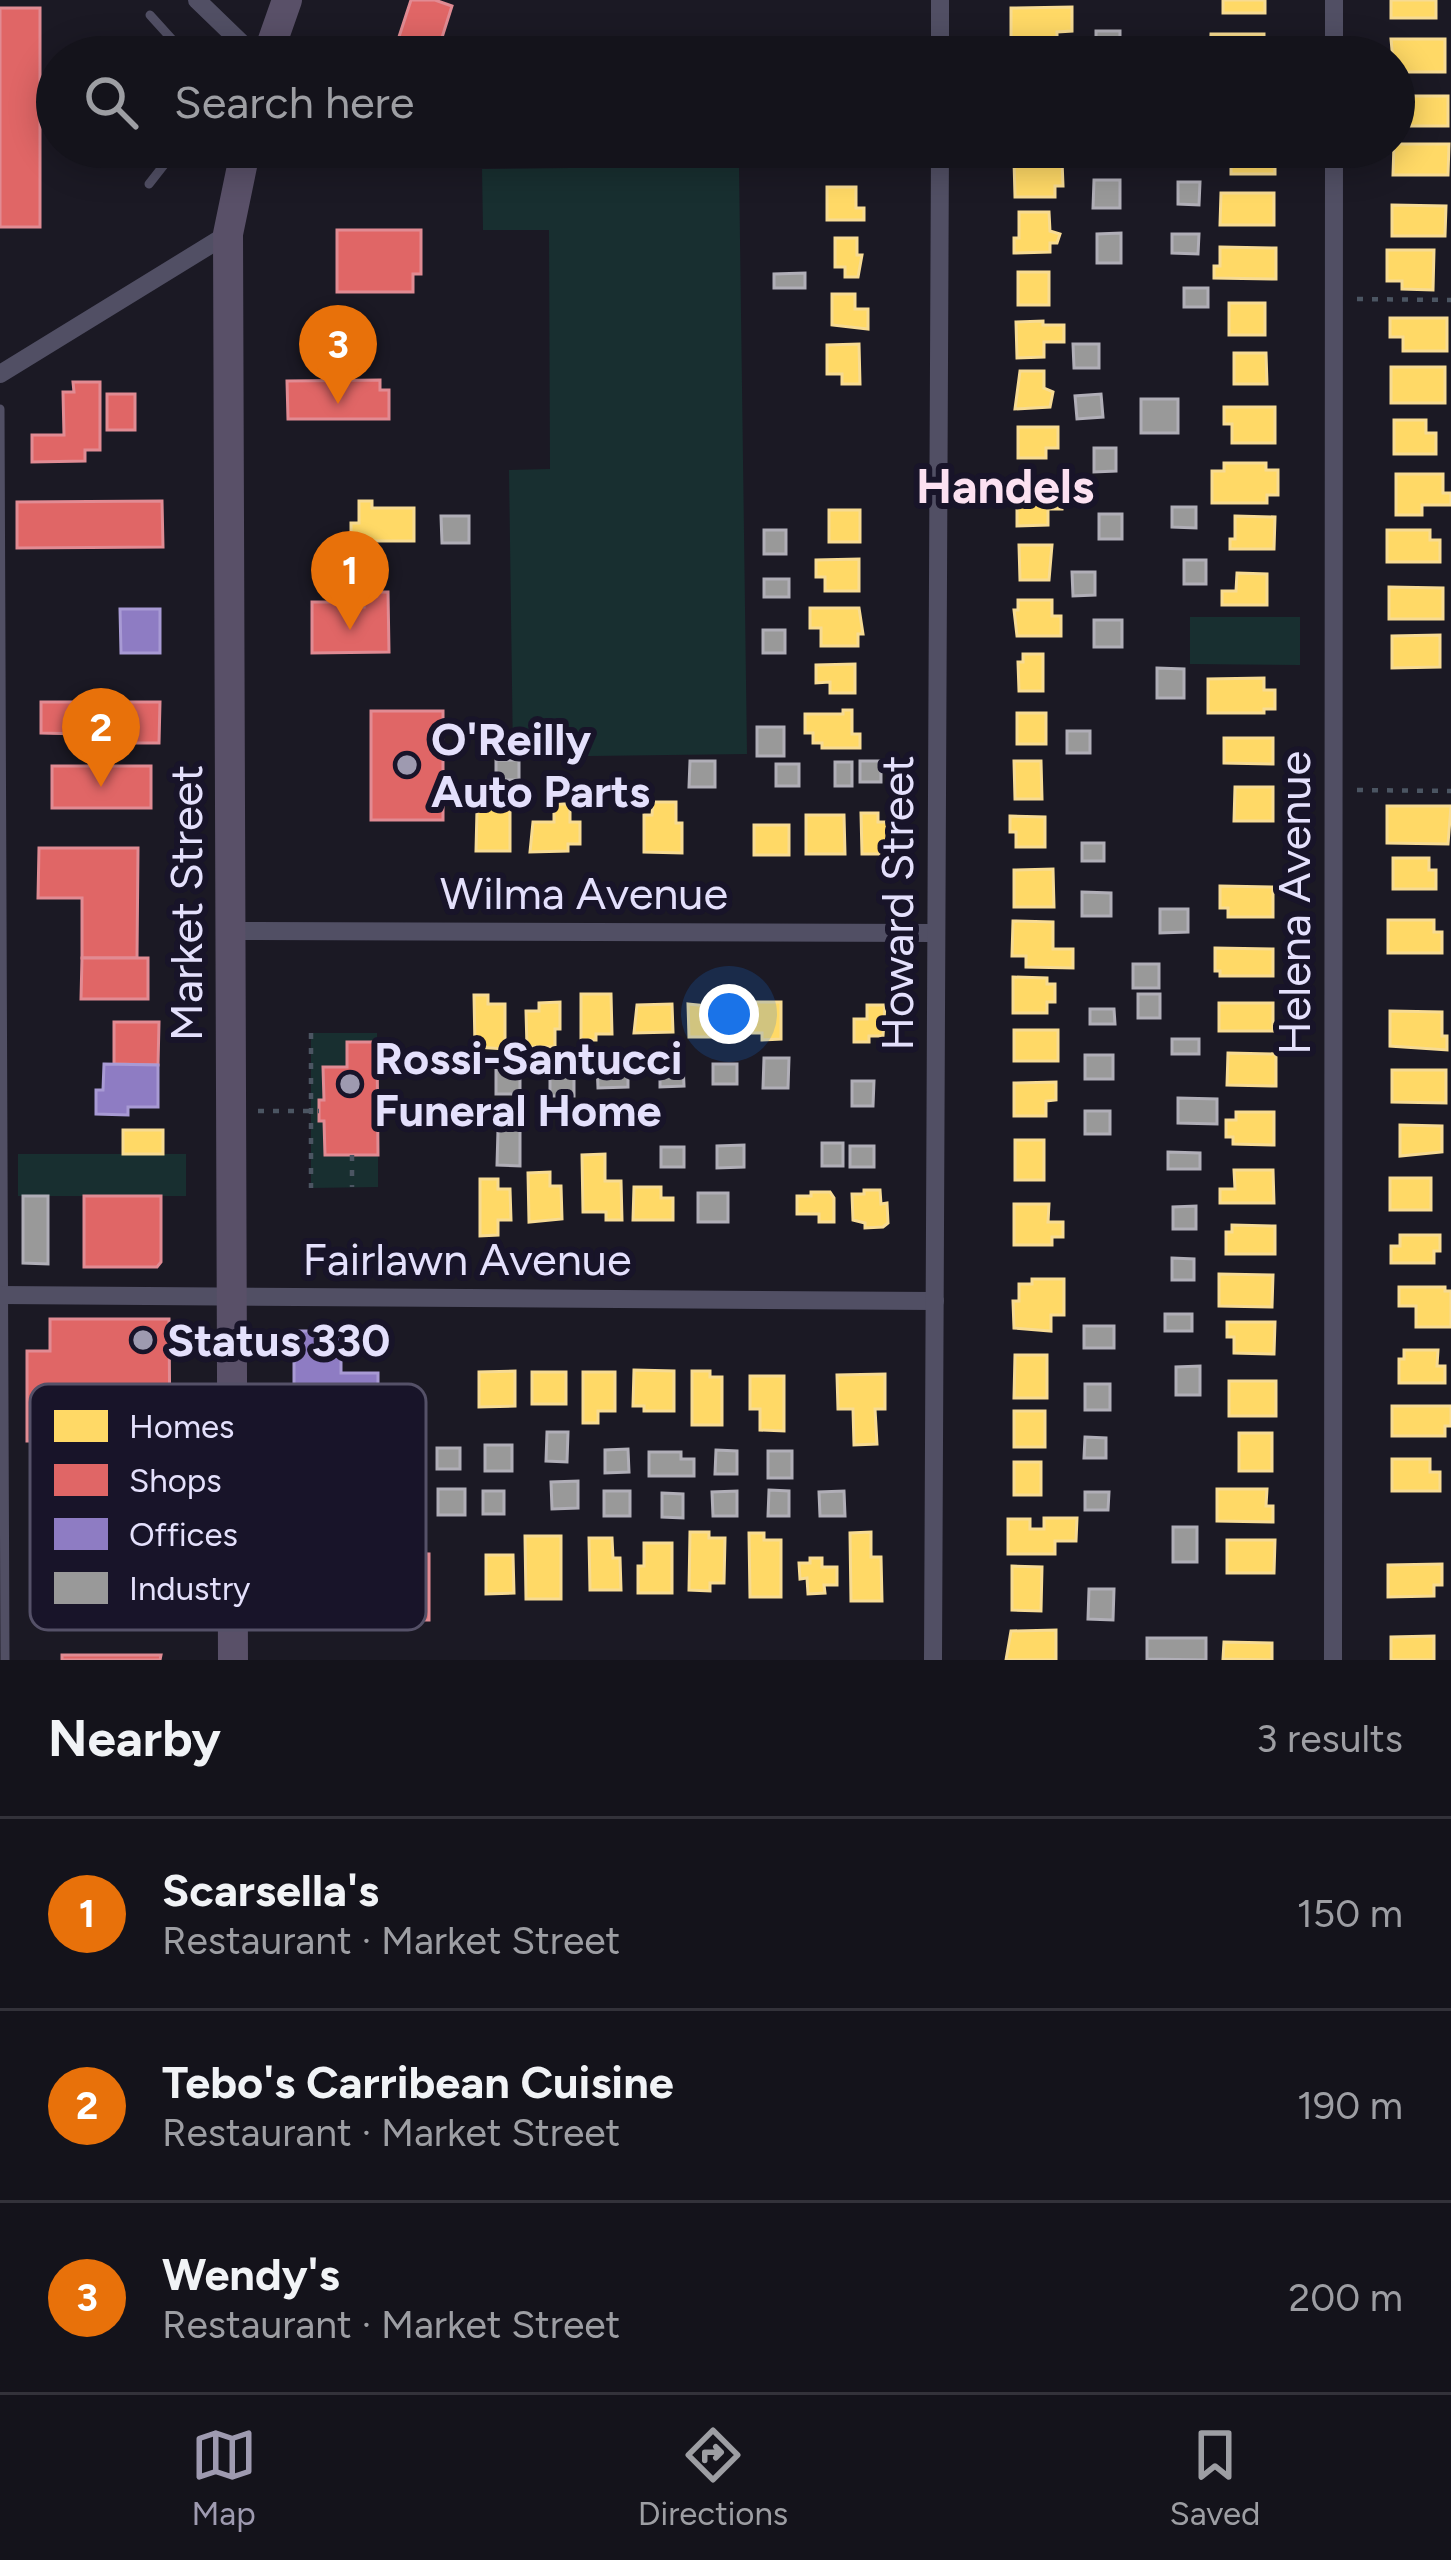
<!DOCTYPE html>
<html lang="en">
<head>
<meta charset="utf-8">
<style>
	body { margin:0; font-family:Figtree,sans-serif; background:#1d1c24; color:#f1f3f6 }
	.you { position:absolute; left:729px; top:1014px; width:42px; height:42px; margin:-30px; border:9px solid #fff; border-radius:50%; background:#1a73e8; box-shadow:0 0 0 18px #1a73e833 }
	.badge { display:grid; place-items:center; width:78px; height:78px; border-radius:50%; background:#9e9ab0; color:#fff; font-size:39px; font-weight:700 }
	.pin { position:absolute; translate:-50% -99px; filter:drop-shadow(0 3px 6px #0008) }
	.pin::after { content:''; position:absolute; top:63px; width:42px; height:36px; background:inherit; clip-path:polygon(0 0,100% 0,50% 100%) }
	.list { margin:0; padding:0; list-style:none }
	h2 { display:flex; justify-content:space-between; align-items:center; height:156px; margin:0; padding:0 48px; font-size:51px }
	h2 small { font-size:39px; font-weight:400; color:#9d9ea3 }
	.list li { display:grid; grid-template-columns:78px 1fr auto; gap:36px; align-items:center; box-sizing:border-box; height:192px; padding:0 48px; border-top:3px solid #33323a }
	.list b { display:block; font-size:45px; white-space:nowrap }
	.list p { margin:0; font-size:39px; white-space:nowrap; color:#9d9ea3 }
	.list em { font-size:39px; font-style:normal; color:#9d9ea3 }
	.icon { flex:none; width:66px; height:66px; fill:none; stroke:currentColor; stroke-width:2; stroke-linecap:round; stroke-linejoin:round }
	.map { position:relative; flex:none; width:1451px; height:1660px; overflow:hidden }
	.search { position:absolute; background:#14131b; box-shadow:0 6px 30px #0003; left:36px; right:36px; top:36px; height:132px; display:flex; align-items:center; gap:30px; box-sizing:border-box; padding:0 42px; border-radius:66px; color:#9d9ea3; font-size:45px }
	.sheet { height:732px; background:#14131b }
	nav { display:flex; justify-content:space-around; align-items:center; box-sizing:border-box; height:168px; border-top:3px solid #33323a; background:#14131b; font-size:33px; color:#9d9ea3 }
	nav a { display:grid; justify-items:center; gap:6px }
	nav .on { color:#9e9ab0 }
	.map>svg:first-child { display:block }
</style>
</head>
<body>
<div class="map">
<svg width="1451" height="1660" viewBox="0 0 1451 1660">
	<rect width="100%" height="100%" fill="#1b1924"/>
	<g fill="#182f30">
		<path d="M739,166L747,754L513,757L509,470L550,469L549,230H483L482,169Z"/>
		<path d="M1190,617H1300V665L1190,664Z"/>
		<path d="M311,1033H377V1042H347V1067L324,1068V1100L319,1101V1120L324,1121L325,1155H378V1187L311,1188Z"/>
		<rect x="18" y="1154" width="168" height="42"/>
	</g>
	<g fill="#ffd966" stroke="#f7db93" stroke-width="3">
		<rect x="1223" y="0" width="42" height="13"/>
		<rect x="1391" y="0" width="45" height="18"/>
		<path d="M1072,7V31L1057,32V40L1011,41V8Z"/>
		<path d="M1211,34H1264V51H1268V57H1210Z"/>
		<path d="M1391,39H1445V72H1394Z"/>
		<rect x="1394" y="96" width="54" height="30"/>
		<path d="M1394,144H1449L1448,175H1393Z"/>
		<path d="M1225,147H1275V174H1231V166H1225Z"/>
		<path d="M1014,160H1062L1063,186H1055V197H1015Z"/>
		<path d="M827,187H856V208H864V220H827Z"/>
		<path d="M1221,193H1274V225H1220Z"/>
		<path d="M1392,205L1446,206L1445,236H1392Z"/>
		<path d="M1019,212H1049L1050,231L1060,234L1057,243H1050V252L1014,253V238H1019Z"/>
		<path d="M835,238H857V255H862L858,277H845V267H835Z"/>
		<path d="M1220,247L1276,248V279L1214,278V266H1220Z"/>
		<path d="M1387,250H1434L1433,290L1402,289V281H1387Z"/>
		<rect x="1018" y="272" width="31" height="33"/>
		<path d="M832,294H855V309H868V329L832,325Z"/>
		<rect x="1229" y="303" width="36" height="32"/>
		<path d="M1390,318H1447V351H1403V337H1390Z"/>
		<path d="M1043,321V325H1064V342H1044V357L1017,358L1016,322Z"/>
		<path d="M859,344L860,384H842V374H827V345Z"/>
		<path d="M1234,353H1266L1267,384H1234Z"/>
		<rect x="1391" y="367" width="54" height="36"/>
		<path d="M1020,371H1044V388L1053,392L1050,407L1015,409Z"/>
		<path d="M1224,407H1275V443H1232V424H1224Z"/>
		<path d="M1394,420H1426V433H1436V454H1394Z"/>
		<path d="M1018,427H1058V448H1046V458H1018Z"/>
		<path d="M1224,463H1266V470H1278V495H1267V503H1212V471H1224Z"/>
		<path d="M1396,474H1443V493H1451V505H1422V515H1396Z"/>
		<path d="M1062,486V509H1048V525L1017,526V487Z"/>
		<path d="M359,501H372V508H414V541H358V534H351V523H359Z"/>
		<rect x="829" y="510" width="31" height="32"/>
		<path d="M1235,516L1275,517L1274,549H1230V539H1235Z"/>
		<path d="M1387,530H1430V540H1440V562H1387Z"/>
		<path d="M1019,545H1052L1049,580H1020Z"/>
		<path d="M859,559V591H825V577H816V560Z"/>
		<path d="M1237,573L1267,574V605H1222V591H1236Z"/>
		<path d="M1389,587L1443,588V619H1389Z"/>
		<path d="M1018,600H1052V616H1061V636H1017L1014,610H1018Z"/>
		<path d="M810,608H859L863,634H858V646H821V628H810Z"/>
		<path d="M1440,635V667L1392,668V636Z"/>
		<path d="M1023,654H1043V691H1019L1018,662H1023Z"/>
		<path d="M855,664V693H830V682L816,683V665Z"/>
		<path d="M1264,678V690H1275V709H1264V713H1208V679Z"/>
		<path d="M843,710H852V734H860V748H822V743H813V733H805V714H843Z"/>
		<rect x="1017" y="713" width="29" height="31"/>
		<path d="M1224,738H1273V764L1224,763Z"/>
		<path d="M1014,761H1041L1042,799H1015Z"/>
		<path d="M1235,787H1273V821H1234Z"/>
		<path d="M653,802H676V823H682V853L644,852V815H652Z"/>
		<path d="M554,804H570V822H580V844H568V851L530,852L533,822H554Z"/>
		<path d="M484,806L510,810V851H476L477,810H484Z"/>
		<path d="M1387,806H1451L1448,844L1387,843Z"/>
		<path d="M861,813H878V822H891L892,854H862Z"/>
		<path d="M806,815H844L845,854H806Z"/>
		<path d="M1010,816L1045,817V847H1016V832H1010Z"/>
		<rect x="754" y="825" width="35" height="30"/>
		<path d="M1393,858H1429V870H1436V889H1393Z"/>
		<path d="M1053,869L1054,907H1014V870Z"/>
		<path d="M1220,886L1273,887V917H1228V908H1220Z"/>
		<path d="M1388,920H1434V932H1442V953H1388Z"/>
		<path d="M1013,921L1053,922V949H1073V968L1026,967V956H1012Z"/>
		<path d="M1215,948L1273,949V976H1220V971H1215Z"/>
		<path d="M1013,977L1047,978V984H1055V1002H1047V1013H1013Z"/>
		<path d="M581,994H611L612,1034H596V1040H581Z"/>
		<path d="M474,995H488V1004H505V1049L475,1047Z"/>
		<path d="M560,1002V1029H555V1047H527L526,1011H539V1003Z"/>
		<path d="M746,1002H781V1039L762,1040V1033H746Z"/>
		<rect x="1219" y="1003" width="54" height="28"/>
		<path d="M672,1004L673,1032L634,1033L637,1005Z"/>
		<path d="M688,1004L729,1008V1028L714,1029L715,1037H689Z"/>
		<path d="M867,1005H885L883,1036H869V1042H854V1019H867Z"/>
		<path d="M1390,1011L1442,1012V1036H1447V1050L1390,1046Z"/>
		<rect x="1014" y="1030" width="44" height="31"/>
		<path d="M1228,1053L1276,1054V1086L1227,1085Z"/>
		<path d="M1392,1070H1446V1103L1392,1102Z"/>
		<path d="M1056,1082V1100L1046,1101V1116H1014V1083Z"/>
		<path d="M1236,1112H1274V1145L1233,1144V1137H1226V1120H1236Z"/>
		<path d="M1400,1125L1442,1126V1152L1400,1156Z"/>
		<rect x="123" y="1130" width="40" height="24"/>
		<rect x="1015" y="1140" width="29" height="40"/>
		<path d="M605,1154V1181H621L622,1220H606V1212H583L582,1155Z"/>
		<path d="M1234,1170H1273L1274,1203H1220V1189H1235Z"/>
		<path d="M550,1172V1186H561L562,1219L529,1222L528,1173Z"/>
		<rect x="1390" y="1178" width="41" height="32"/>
		<path d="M480,1179H498V1189H510L511,1220H498V1235L480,1236Z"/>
		<path d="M634,1187H661V1198H673V1220H633Z"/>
		<path d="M864,1190H880L881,1204L887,1203L888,1223L883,1227L865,1228V1223L853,1220L852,1194H864Z"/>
		<path d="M811,1192H830L834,1198V1222H819V1214H797V1196H811Z"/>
		<path d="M1014,1204H1049L1048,1222H1063V1237H1052V1245H1014Z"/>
		<path d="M1232,1225L1275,1226V1254H1226V1232H1232Z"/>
		<path d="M1400,1235H1440V1251H1434V1263H1391V1246H1400Z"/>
		<path d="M1219,1274L1273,1275L1272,1307L1219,1306Z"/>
		<path d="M1032,1279H1064V1315H1051V1331L1014,1328L1013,1301H1019V1284H1032Z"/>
		<path d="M1399,1287H1445V1291H1451V1327H1416V1306H1399Z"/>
		<path d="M1227,1322H1275L1274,1354L1234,1353V1337H1227Z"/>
		<path d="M1404,1350H1438L1437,1366H1445V1383H1399V1359H1404Z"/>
		<path d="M1015,1355H1047V1398H1014Z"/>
		<path d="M634,1370L674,1371V1411H644V1406H633Z"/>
		<path d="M515,1371V1406L479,1407V1372Z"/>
		<path d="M692,1371H710V1377H722V1425H692Z"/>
		<rect x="532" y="1372" width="34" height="32"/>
		<path d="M583,1372H615V1411H598V1423H583Z"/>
		<path d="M885,1374V1409H875L877,1444L854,1445L853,1409H838L837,1375Z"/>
		<path d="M750,1376H784V1431L760,1430V1409H750Z"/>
		<rect x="1229" y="1381" width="47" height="35"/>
		<path d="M1392,1406H1451V1426H1445V1436H1392Z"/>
		<rect x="1014" y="1411" width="31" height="36"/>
		<rect x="1239" y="1433" width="33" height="38"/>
		<path d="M1392,1459H1430V1472H1440V1491H1392Z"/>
		<rect x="1014" y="1462" width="27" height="33"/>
		<path d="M1217,1489H1267L1266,1506H1273V1522L1217,1521Z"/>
		<path d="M1044,1518H1077L1076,1541H1055V1554H1008V1519H1030V1529H1044Z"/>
		<path d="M690,1532H709V1538H725L724,1583H710V1591L689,1590Z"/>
		<path d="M871,1532V1557H881L882,1601H851L850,1533Z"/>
		<path d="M749,1533H764V1540H781V1597H750Z"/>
		<path d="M525,1536H561V1599H526Z"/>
		<path d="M589,1538H612L613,1558H620L621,1590H590Z"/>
		<path d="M1227,1540H1275L1274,1573H1227Z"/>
		<path d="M644,1543H672V1593H638V1566H644Z"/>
		<path d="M486,1555H513L514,1593L486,1594Z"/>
		<path d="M810,1558H822V1567H837V1585H824L825,1593L808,1594L807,1578L800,1579L799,1563H810Z"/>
		<path d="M1442,1564V1585H1434V1596L1388,1597V1565Z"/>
		<path d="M1012,1566L1042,1567L1041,1611L1012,1610Z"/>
		<path d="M1056,1630V1660H1006L1011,1631Z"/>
		<path d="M1434,1636V1660H1391V1637Z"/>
		<path d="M1224,1642L1272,1643V1660L1223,1659Z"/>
	</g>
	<g fill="#e06666" stroke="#e18b93" stroke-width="3">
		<path d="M411,0H435L452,6L438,50L446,53L444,57H399L400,54L394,52Z"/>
		<rect x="0" y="8" width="40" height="219"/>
		<path d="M337,230H421V274H413V292H337Z"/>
		<path d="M380,380V390H389V419H288L287,381Z"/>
		<path d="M73,382H100V450H85V461L32,462V435H64L63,392H74Z"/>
		<rect x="107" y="394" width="28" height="36"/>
		<path d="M162,501L163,547L17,548V502Z"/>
		<path d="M364,592H388L389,652L312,653V602H347V608L364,607Z"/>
		<path d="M41,702H160L159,743H83V734L41,733Z"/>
		<rect x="371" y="711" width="72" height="109"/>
		<rect x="52" y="766" width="99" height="42"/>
		<path d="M39,848H138L137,958H82V898H38Z"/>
		<path d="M82,958H148V999H81Z"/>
		<path d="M114,1022H159L158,1065L114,1064Z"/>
		<path d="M347,1042H377L378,1155H325L324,1121H319V1100H324L323,1067H347Z"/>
		<path d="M84,1196H161V1262L157,1267H84Z"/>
		<path d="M50,1319H169L170,1441H27V1351H50Z"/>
		<path d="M373,1553L429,1554V1620H373Z"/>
		<path d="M62,1655H161L160,1660H62Z"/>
	</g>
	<g fill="#8e7cc3" stroke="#a89ad4" stroke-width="3">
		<path d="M120,609H160V653H121Z"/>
		<path d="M104,1064L158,1065V1107H128V1115L96,1114V1090H103Z"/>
		<path d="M294,1331H341V1373H378V1399L294,1400Z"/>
	</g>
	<g fill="#999" stroke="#b0aeb7" stroke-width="3">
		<rect x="1096" y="31" width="24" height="21"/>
		<path d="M1094,180H1120V208H1093Z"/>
		<path d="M1178,182H1200L1199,205L1178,204Z"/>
		<path d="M1121,233V263H1097V234Z"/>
		<path d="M1172,234H1199L1198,254L1172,253Z"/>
		<path d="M805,273V288H774V274Z"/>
		<rect x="1184" y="288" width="24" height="19"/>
		<path d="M1073,344H1099V368H1074Z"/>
		<path d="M1101,394L1103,417L1077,419L1075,396Z"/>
		<rect x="1141" y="399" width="37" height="34"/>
		<path d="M1094,448H1116V471L1094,472Z"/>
		<path d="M1172,507H1196V528L1172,527Z"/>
		<rect x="1099" y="514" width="23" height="25"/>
		<path d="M441,516H469V543H442Z"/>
		<rect x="764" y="530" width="22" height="24"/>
		<rect x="1184" y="560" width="22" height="24"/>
		<path d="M1072,572H1095V595L1073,596Z"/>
		<rect x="764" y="579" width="25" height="18"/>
		<rect x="1094" y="620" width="28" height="27"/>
		<rect x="763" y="630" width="22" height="23"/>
		<path d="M1157,668L1184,669V698H1157Z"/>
		<rect x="757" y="727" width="27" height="29"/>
		<rect x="1067" y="731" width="23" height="22"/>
		<rect x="496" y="760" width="23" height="20"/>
		<path d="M690,761H715V787H689Z"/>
		<rect x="860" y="761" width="21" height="21"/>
		<rect x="835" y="762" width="17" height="24"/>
		<rect x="776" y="764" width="23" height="22"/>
		<rect x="1082" y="843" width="22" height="18"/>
		<path d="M1082,892L1111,893V916H1082Z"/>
		<path d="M1160,909H1188V932L1160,933Z"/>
		<rect x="1133" y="964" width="26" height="24"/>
		<rect x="1138" y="994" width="22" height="24"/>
		<path d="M1090,1009H1114L1115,1024H1090Z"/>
		<rect x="1172" y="1039" width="27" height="15"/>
		<rect x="1085" y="1055" width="28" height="24"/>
		<path d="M764,1058H789L788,1088H763Z"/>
		<path d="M628,1062V1087L598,1088L597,1063Z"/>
		<path d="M683,1062L684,1086L660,1087V1063Z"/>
		<rect x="713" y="1064" width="24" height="20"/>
		<rect x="496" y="1066" width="24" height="28"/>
		<rect x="550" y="1073" width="24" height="23"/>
		<path d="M852,1081H874L873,1106H852Z"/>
		<path d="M1178,1098L1217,1099V1124L1178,1123Z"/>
		<rect x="1085" y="1111" width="25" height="23"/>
		<path d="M498,1130H520V1166L497,1165Z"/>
		<rect x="822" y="1143" width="21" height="23"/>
		<path d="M744,1145V1167L717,1168V1146Z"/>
		<rect x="850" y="1146" width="24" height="21"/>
		<rect x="661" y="1147" width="23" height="20"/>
		<path d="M1168,1152L1200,1153V1169H1168Z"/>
		<rect x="698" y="1193" width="30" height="29"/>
		<path d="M23,1196H48V1264L23,1263Z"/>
		<path d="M1196,1206V1229H1173V1207Z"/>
		<path d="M1172,1258L1194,1259V1280H1172Z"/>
		<rect x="1165" y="1314" width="27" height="17"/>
		<rect x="1084" y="1326" width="30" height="22"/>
		<path d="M1200,1366V1395H1176V1367Z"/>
		<rect x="1085" y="1384" width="25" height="26"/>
		<path d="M547,1432H568L567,1462L546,1461Z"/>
		<path d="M1085,1437L1106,1438V1458H1084Z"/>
		<rect x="485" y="1445" width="27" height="26"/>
		<rect x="437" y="1448" width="23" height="21"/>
		<path d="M628,1449L629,1472L605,1473V1450Z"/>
		<path d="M716,1450L737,1451V1474H715Z"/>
		<rect x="768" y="1451" width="24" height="27"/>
		<path d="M649,1452H681V1459H694V1476H649Z"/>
		<path d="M578,1481V1508L552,1509L551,1482Z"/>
		<rect x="438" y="1489" width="27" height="26"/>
		<path d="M769,1490L789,1491V1516H768Z"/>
		<rect x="483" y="1491" width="21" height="23"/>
		<rect x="604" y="1491" width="26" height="25"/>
		<path d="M737,1491V1516H713L712,1492Z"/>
		<path d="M844,1491L845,1516H820L819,1492Z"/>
		<path d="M1085,1492H1109L1108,1510H1085Z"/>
		<path d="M662,1493L683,1494V1518L662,1517Z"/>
		<rect x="1173" y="1527" width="24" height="35"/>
		<path d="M1089,1589H1114L1113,1620L1088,1619Z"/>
		<path d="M1147,1638H1206V1660L1147,1659Z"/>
	</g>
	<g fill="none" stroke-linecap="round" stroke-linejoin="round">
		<g stroke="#4b5562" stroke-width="4.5" stroke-dasharray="6 9" stroke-linecap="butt">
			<path d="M1357,299L1451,300"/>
			<path d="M1357,790L1451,791"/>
			<path d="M311,1033V1188"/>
			<path d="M258,1111H319"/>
			<path d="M352,1155V1187"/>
		</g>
		<g stroke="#514f64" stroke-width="9">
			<path d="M150,15L188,57"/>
			<path d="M149,184L178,147"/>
			<path d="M0,409L5,1660"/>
		</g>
		<g stroke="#514f64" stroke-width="18">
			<path d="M197,0L256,57"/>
			<path d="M940,57V0"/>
			<path d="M1334,57V0"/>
			<path d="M0,374L228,234"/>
			<path d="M232,931L936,933"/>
			<path d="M0,1295L935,1301"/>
			<path d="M933,1660L940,147"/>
			<path d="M1333,1660L1334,147"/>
		</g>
		<g stroke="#595068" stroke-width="30">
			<path d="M267,57L287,0"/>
			<path d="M233,1660L228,234L246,147"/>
		</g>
	</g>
	<g fill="#9e9ab0" stroke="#181429" stroke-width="4.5">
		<circle cx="407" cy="765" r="12"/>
		<circle cx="350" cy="1084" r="12"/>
		<circle cx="143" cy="1340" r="12"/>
	</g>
	<g text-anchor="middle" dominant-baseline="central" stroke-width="12" stroke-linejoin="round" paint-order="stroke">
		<g font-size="45" font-weight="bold" fill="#e4e0fc" stroke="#181429" text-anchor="start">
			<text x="431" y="739">O'Reilly<tspan x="431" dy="52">Auto Parts</tspan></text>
			<text x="374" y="1058">Rossi-Santucci<tspan x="374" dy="52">Funeral Home</tspan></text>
			<text x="167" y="1340">Status 330</text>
		</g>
		<g font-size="45" fill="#e4e0fc" stroke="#181429">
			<text x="584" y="893">Wilma Avenue</text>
			<text transform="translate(186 903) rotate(-90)">Market Street</text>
			<text transform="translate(897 903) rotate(-90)">Howard Street</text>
			<text transform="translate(1294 903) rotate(-90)">Helena Avenue</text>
			<text x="467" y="1259">Fairlawn Avenue</text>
		</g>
		<g font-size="48" font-weight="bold" fill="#fce1f1" stroke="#181429">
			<text x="1005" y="486">Handels</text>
		</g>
	</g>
	<rect x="30" y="1384" width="396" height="246" rx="18" fill="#181429" stroke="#555168" stroke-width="3"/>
	<rect x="54" y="1410" width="54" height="32" fill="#ffd966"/>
	<rect x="54" y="1464" width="54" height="32" fill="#e06666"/>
	<rect x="54" y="1518" width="54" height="32" fill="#8e7cc3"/>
	<rect x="54" y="1572" width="54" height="32" fill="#999"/>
	<g font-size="33" fill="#e4e0fc">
		<text x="129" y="1438">Homes</text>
		<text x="129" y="1492">Shops</text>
		<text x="129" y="1546">Offices</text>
		<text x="129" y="1600">Industry</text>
	</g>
</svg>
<div class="you"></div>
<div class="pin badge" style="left:350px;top:630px;background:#e8710a">1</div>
<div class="pin badge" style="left:101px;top:787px;background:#e8710a">2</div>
<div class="pin badge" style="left:338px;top:404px;background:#e8710a">3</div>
<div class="search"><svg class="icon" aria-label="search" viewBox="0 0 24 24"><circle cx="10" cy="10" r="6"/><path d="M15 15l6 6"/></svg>Search here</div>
</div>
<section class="sheet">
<h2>Nearby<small>3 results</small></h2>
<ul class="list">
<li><span class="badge" style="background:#e8710a">1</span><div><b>Scarsella's</b><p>Restaurant · Market Street</p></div><em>150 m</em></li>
<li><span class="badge" style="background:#e8710a">2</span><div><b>Tebo's Carribean Cuisine</b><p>Restaurant · Market Street</p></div><em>190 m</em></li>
<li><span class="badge" style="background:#e8710a">3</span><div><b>Wendy's</b><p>Restaurant · Market Street</p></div><em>200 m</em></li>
</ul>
</section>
<nav>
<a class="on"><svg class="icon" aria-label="map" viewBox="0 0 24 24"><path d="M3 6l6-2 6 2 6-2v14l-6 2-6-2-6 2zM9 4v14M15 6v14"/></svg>Map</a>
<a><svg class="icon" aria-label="directions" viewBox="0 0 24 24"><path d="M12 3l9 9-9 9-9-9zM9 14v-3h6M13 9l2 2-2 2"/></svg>Directions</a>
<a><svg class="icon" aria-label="saved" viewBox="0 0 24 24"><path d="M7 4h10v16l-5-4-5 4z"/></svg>Saved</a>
</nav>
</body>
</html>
